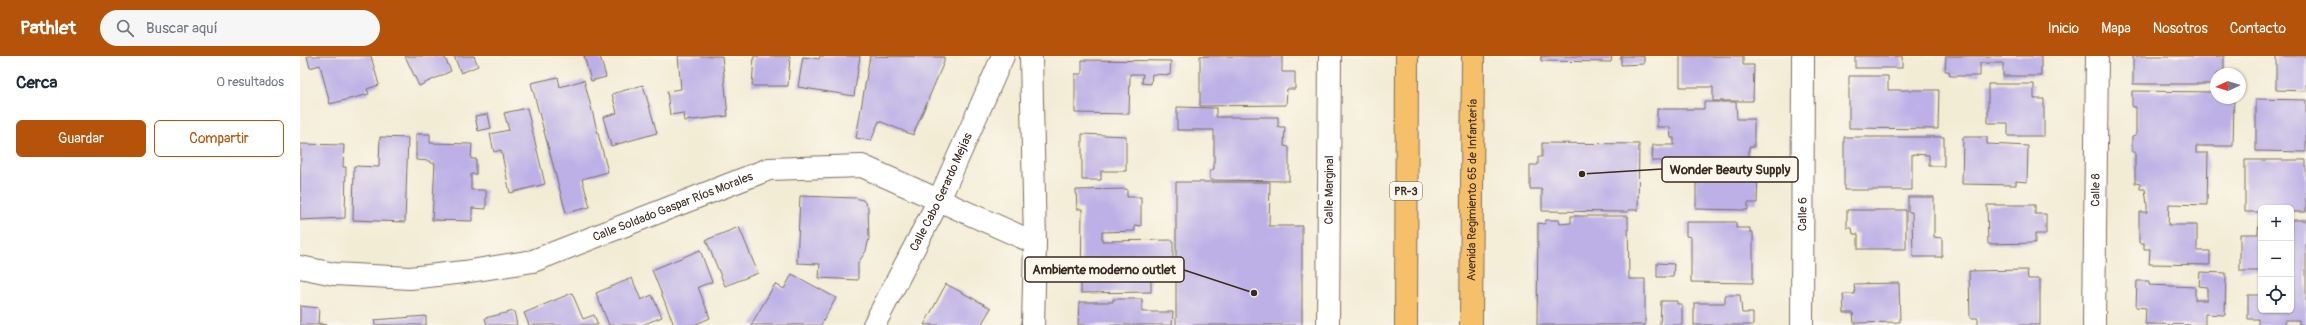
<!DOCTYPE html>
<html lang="es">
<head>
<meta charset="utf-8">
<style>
	body { margin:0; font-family:Pangolin,sans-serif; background:#f6f6f7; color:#1f2937 }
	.controls { position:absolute; right:12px; bottom:12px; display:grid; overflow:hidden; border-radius:6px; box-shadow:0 1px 3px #0004 }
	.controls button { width:36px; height:36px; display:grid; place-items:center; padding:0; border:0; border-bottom:1px solid #e0e1e3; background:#fff; color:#1f2937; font:20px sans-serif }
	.compass { position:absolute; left:1910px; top:12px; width:36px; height:36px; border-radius:50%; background:#fff; box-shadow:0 1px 3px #0004; rotate:266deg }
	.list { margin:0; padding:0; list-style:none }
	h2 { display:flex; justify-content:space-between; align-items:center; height:52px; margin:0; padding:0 16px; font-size:17px }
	h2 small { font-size:13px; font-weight:400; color:#747a83 }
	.actions { display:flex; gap:8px; padding:12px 16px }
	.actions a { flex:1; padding:9px 0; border:1px solid #b45309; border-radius:6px; text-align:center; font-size:14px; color:#b45309 }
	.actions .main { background:#b45309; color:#fff }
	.icon { flex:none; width:22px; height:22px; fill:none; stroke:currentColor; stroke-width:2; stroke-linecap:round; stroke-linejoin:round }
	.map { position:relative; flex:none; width:2006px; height:269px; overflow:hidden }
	header { display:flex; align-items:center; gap:24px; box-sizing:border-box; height:56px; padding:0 20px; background:#b45309; color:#fff }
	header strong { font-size:19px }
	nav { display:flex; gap:22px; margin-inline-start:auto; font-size:14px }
	.search { width:280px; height:36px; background:#f6f6f7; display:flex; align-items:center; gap:10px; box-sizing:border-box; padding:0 14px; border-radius:22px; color:#747a83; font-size:15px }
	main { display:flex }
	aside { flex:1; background:#fff }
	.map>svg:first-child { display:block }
</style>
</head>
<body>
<header>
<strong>Pathlet</strong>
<div class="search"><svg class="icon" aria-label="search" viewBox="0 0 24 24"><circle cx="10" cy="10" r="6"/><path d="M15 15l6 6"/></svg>Buscar aquí</div>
<nav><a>Inicio</a><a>Mapa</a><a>Nosotros</a><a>Contacto</a></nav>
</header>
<main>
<aside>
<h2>Cerca<small>0 resultados</small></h2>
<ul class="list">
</ul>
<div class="actions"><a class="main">Guardar</a><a>Compartir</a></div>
</aside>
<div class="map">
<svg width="2006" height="269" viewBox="0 0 2006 269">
	<rect width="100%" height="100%" fill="#fbf7ec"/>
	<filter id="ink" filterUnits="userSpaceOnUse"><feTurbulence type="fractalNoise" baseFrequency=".025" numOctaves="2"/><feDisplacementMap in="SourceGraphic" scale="8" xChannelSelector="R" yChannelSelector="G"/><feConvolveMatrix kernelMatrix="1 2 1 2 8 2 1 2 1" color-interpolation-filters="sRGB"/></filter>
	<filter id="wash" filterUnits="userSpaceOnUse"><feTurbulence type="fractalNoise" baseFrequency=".012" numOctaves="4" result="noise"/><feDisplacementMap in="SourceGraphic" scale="16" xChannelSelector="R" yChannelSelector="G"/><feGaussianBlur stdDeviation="0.9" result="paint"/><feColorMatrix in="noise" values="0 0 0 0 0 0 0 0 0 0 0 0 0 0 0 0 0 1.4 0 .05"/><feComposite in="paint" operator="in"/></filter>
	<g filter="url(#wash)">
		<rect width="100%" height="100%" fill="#f3ecd5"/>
		<g id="blocks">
			<g fill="#bcb0e6">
				<path d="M7,0H71L79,29L67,33L69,38L30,48L20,9L10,12Z"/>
				<path d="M105,0H144L151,15L119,30Z"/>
				<path d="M154,0H174L178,10L161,17Z"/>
				<path d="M284,0H300L306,21L291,25Z"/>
				<path d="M378,0H422L428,60L384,65L383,57L370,59L367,35L381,33Z"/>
				<path d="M454,0H490L488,30H452Z"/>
				<path d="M520,0H560L554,40L498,31L503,1L519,3Z"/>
				<path d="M570,0L644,1V6L613,79L579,65L571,85L556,82Z"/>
				<path d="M900,0H982V16H995V33H987L986,49L900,50Z"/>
				<path d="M1241,0H1312L1311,6L1241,5Z"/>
				<path d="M1321,0H1344V8L1321,9Z"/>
				<path d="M1380,0H1443V9H1454L1453,45H1413V31H1380Z"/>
				<rect x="1555" y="0" width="47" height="12"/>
				<path d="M1646,0H1741V20H1703V7H1680V20H1650L1649,15H1645Z"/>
				<path d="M1833,0H1924V18H1916V28H1833Z"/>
				<path d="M1976,0H2006V35L1976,34Z"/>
				<path d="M782,4L871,5L870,19L852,18L851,28L842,27L843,18H830L829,58L775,57V18H782Z"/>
				<path d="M1549,20H1588V34H1639L1638,73L1549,72Z"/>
				<path d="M258,21L260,31L284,24L308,116L282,123L290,151L266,157L231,27Z"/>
				<path d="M1688,28H1734V43H1744V80H1708V67H1688Z"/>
				<path d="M343,29L357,77L311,90L303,61L317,57L312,38Z"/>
				<path d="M1832,35L1916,36V42H1934L1933,90H1896V97H1908L1907,149L1869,148L1868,169H1897V195H1910V209L1849,208L1850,193H1844V187H1839V156H1847V149L1845,133H1840V128L1835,127V96H1832V80L1836,79V51H1832Z"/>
				<path d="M1956,43L2006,44V96L1956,95Z"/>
				<path d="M1404,46H1436L1437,63H1454V91H1449V105H1352L1353,89H1374V82H1371L1370,71H1357V53H1404Z"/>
				<path d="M877,51L916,52V61H978V71H985L984,90L989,91V125L910,124V114L914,113V74H877Z"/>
				<path d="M227,52L245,128L210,137L201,94L194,96L190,78L209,74L204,57Z"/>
				<path d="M188,58L191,72L178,75L175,60Z"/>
				<path d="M116,78H130V87L172,88L171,103H176V118H171V134H186V153L172,152V165L132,164L135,107H130V105L116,104Z"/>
				<path d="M782,78L826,80V115H801V124H782Z"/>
				<path d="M80,81L108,82L105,166L53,164L54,110L79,111Z"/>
				<path d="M1544,81H1644V110H1629V99L1612,98V134H1544Z"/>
				<path d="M1663,81H1687V88L1728,90L1727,126L1716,125V129L1662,128Z"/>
				<path d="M1242,87L1339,88L1338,154H1328V156L1242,155V133H1230V109H1238V101H1242Z"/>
				<path d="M1,88L44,89L43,111H46L45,162L0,164Z"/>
				<path d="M1945,104H2006V156H1991V152H1961V156H1945Z"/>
				<path d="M1396,113H1448V119H1458L1457,147H1448V154L1396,153Z"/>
				<path d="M876,126H970L969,170H1002V269H876Z"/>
				<path d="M827,133V141H841V170L835,169V175L802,176V185L873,184V211H851V236L781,237L782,153H777L776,134Z"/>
				<path d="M500,140L555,142L563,144L568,151L569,182L566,195L558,207V224L519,222L520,208L497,207Z"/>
				<path d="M1608,141H1634V181L1642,182V201H1613L1612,156H1608Z"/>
				<path d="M1687,149H1735V158H1746V178H1735V187L1688,188Z"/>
				<path d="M1547,154H1606V193H1558V178H1553L1552,172H1547Z"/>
				<path d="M1959,159L1961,160V215H1940V178H1958Z"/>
				<path d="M1271,160H1328L1329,223H1345V269H1237L1238,167L1245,168L1246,164H1259L1260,168L1271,167Z"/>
				<path d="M1991,164H2006V269H1999V264H1985V269H1958V263H1948V239H1961V254H1991V223H1993V215H1991Z"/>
				<path d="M1386,166H1436V172H1450V176H1453V227L1391,226V181L1386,180Z"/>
				<path d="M439,171L458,217L425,230L406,184Z"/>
				<path d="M400,194L412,226L398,231L410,262L394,269H374L352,214Z"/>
				<path d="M1357,207L1374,208L1373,221H1357Z"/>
				<path d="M1727,214L1728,223H1740V269H1678V262H1670L1669,215Z"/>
				<path d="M1900,216L1926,217L1925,259L1905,258V269L1845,268L1846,252L1836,251L1837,225H1849V229L1895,231V244H1907V231L1899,230Z"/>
				<path d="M492,218L536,242L521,269H451L475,228L484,233Z"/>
				<path d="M332,222L341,244L352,239L362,261L342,269H309L296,237Z"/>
				<path d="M1599,227L1600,266L1554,267L1553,257H1544L1543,238H1555L1554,228Z"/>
				<path d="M646,228L691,252L681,269H624Z"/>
				<path d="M272,237L283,263L294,259L298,269H229L224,257Z"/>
				<path d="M1425,239H1440L1442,257H1453V269H1394V247H1425Z"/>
				<path d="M813,243H842V256H873L872,269H778L779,246H813Z"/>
				<path d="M1361,245H1377V248H1382V269H1360Z"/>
				<path d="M0,250L19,252L18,267L26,269H0Z"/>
				<path d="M214,255L217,269H187L185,262Z"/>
				<path d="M126,260V269H75L74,264Z"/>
			</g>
		</g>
	</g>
	<g filter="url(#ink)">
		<use href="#blocks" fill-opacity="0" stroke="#7b6e5e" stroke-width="1"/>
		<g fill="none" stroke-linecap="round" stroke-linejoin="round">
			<defs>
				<g id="minor">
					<path d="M731,0L735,187L733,269"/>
					<path id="s1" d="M0,211L34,218L110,222L164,216L233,205L469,113L562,110L735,187"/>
					<path id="s2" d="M574,269L639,144L703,0"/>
					<path id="s3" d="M1028,269L1030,0"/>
					<path id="s4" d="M1502,269L1503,0"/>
					<path id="s5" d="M1794,269L1797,0"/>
				</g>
				<g id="highway">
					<path d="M1106,269L1107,0"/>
					<path id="s6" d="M1171,269L1173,0"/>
				</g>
			</defs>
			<use href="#minor" stroke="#7b6e5e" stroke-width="24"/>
			<use href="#highway" stroke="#7b6e5e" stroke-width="24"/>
			<use href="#minor" stroke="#fff" stroke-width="22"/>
			<use href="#highway" stroke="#f6c06b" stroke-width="22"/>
		</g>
	</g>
	<g text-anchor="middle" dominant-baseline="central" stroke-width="4" stroke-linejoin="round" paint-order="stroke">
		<rect fill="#fbf7ec" stroke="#75685c" stroke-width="1" x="1090" y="126" width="32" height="18" rx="3"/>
		<g font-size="11" font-weight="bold" fill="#3b2a1e">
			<text x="1106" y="135">PR-3</text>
		</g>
		<g font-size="12" fill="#3b2a1e" stroke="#fbf7ec">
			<text stroke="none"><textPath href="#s3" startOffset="135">Calle Marginal</textPath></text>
			<text stroke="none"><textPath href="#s5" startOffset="135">Calle 8</textPath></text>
			<text stroke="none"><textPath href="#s2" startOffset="149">Calle Cabo Gerardo Mejías</textPath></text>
			<text stroke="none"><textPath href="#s6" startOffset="135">Avenida Regimiento 65 de Infantería</textPath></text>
			<text stroke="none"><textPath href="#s1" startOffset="385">Calle Soldado Gaspar Ríos Morales</textPath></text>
			<text stroke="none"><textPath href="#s4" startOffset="111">Calle 6</textPath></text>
		</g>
	</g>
	<path fill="none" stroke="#3b2a1e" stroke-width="1.5" d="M1282 118L1362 113M954 237L884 214"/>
	<g fill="#3b2a1e" stroke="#fbf7ec" stroke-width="1.5">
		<circle cx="1282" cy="118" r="4"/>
		<circle cx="954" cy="237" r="4"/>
	</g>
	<g fill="#fbf7ec" stroke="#3b2a1e" stroke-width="1.5">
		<rect x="1362" y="101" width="136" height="25" rx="4"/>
		<rect x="725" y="201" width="159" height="25" rx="4"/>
	</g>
	<g font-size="13" text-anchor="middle" font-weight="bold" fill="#3b2a1e">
		<text x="1430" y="118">Wonder Beauty Supply</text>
		<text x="804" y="218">Ambiente moderno outlet</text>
	</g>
</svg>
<div class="controls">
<button>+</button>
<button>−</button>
<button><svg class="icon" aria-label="locate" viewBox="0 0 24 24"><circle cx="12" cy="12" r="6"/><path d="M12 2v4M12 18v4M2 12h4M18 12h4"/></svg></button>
</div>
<svg class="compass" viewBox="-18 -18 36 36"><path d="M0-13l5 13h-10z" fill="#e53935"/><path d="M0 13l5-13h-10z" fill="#747a83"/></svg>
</div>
</main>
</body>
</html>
